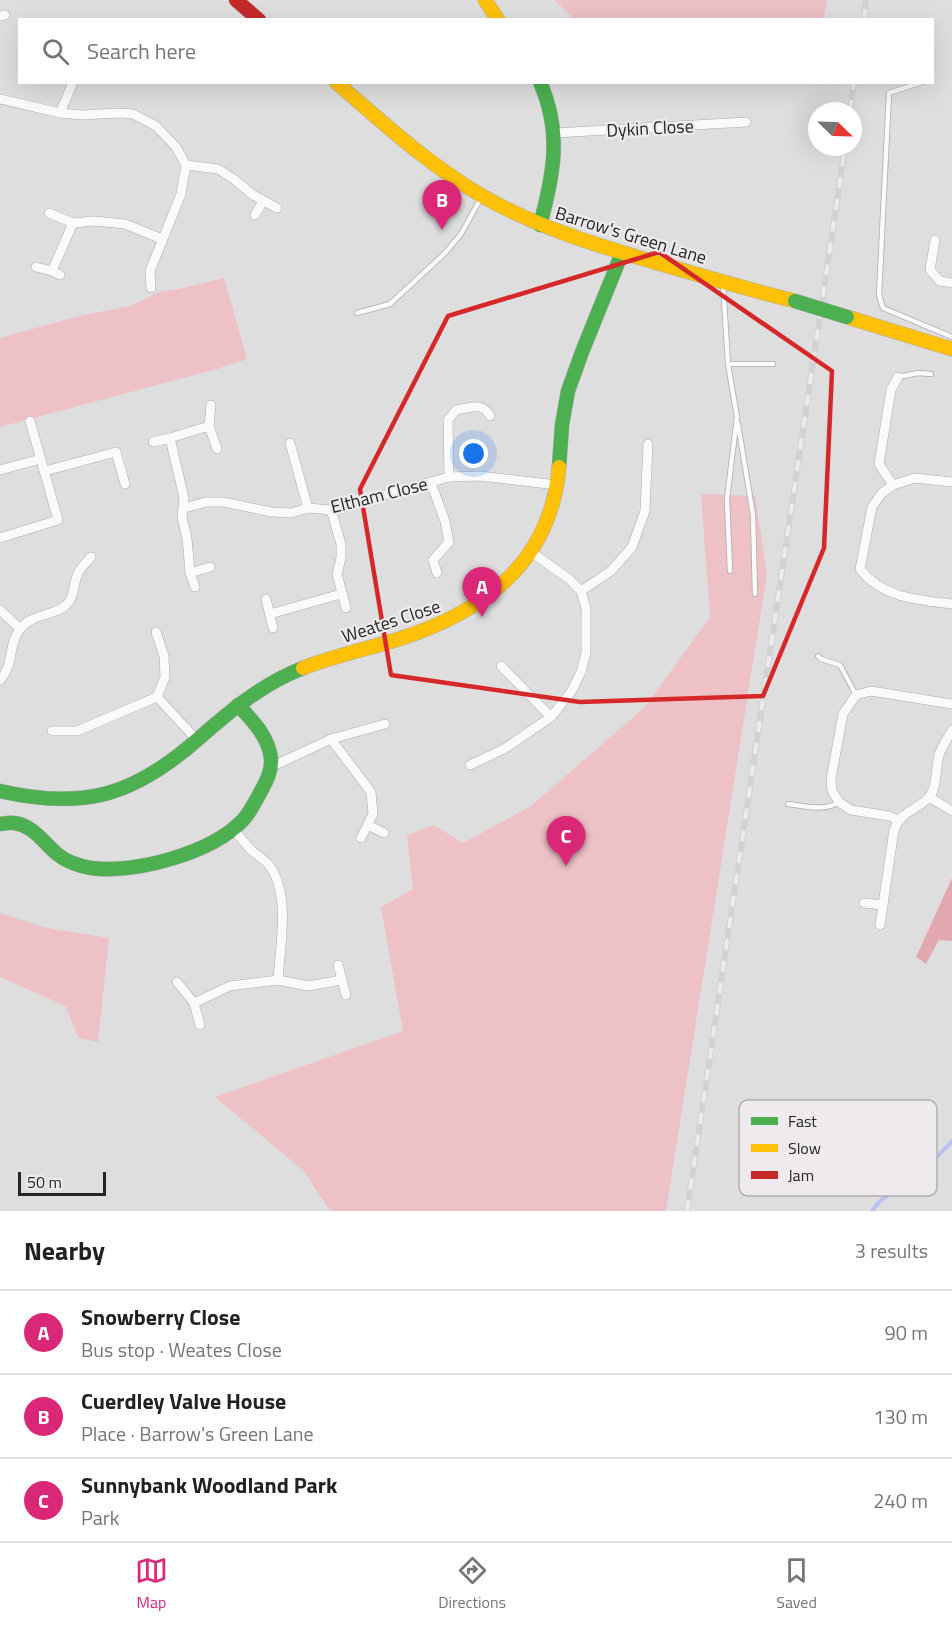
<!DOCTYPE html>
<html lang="en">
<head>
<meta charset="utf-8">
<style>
	body { margin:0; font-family:"Titillium Web",sans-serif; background:#f6f6f6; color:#202124 }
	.compass { position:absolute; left:808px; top:102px; width:54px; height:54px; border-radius:50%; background:#fff; box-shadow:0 6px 24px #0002; rotate:113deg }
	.scale { position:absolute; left:18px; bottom:15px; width:88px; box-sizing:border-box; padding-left:6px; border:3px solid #262526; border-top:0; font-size:16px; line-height:21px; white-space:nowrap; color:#262526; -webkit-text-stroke:4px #eeeaee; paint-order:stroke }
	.you { position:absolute; left:474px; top:454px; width:21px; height:21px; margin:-15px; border:4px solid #fff; border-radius:50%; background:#1a73e8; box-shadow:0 0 0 9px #1a73e833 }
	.badge { display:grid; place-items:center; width:39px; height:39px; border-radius:50%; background:#db2777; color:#fff; font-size:20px; font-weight:700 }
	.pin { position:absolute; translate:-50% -50px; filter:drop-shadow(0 2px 3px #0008) }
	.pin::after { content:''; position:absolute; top:32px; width:21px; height:18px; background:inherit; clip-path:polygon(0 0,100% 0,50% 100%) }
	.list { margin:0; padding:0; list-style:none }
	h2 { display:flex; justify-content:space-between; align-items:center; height:78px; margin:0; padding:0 24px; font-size:26px }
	h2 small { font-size:20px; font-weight:400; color:#757577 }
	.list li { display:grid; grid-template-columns:39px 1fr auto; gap:18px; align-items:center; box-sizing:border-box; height:84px; padding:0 24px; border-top:2px solid #e0e0e0 }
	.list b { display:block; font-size:22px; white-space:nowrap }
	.list p { margin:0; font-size:20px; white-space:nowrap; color:#757577 }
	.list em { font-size:20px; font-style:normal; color:#757577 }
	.icon { flex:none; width:33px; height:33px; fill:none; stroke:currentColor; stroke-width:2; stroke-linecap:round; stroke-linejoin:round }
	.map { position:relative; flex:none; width:952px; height:1211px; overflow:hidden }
	.search { position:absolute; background:#fff; box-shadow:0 6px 24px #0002; left:18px; right:18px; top:18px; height:66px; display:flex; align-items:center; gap:15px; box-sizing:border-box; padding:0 21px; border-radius:0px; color:#757577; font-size:22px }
	.sheet { height:330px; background:#fff }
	nav { display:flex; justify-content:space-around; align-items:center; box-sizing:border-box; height:84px; border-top:2px solid #e0e0e0; background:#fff; font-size:16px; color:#757577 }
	nav a { display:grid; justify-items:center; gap:3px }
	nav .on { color:#db2777 }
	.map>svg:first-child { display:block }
</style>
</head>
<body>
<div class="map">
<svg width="952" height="1211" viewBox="0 0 952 1211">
	<rect width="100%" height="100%" fill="#dfdedf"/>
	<g fill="#edc1c6">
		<path d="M555,0H827L824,19L571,20L569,14Z"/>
		<path d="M224,278L247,359L217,369L0,427V338L79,316L130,306L159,292L179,289Z"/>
		<path d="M701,494L755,496L767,574L666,1211H330L304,1171L215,1097L403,1031L381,907L413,889L407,835L434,825L463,843L531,806L645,707L710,617Z"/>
		<path d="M0,913L47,928L109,938L98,1042L79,1038L65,1006L0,977Z"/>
	</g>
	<path fill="#e2a8b0" d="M952,878V941L939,940L926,964L916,957Z"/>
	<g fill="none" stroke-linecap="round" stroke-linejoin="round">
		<path stroke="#babff3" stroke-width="4" d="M872,1211L879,1202L937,1157L952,1141"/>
		<defs>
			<g id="lane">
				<path d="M922,82L889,93L879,295L883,308L952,337"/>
				<path d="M723,284L728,364L737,417L727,499L730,571"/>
				<path d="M357,313L390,304L445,253L461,234L481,198"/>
				<path d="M728,364H773"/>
				<path d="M898,377L918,373L931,374"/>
				<path d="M738,424L753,515L755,594"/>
				<path d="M818,656L821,659L840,665L856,695"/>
				<path d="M788,804C804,806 825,812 839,802"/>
			</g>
			<g id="street">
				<path d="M0,16L5,15"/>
				<path d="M0,99L60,113L82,115L119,113L133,114L156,126L176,147L186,165L181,194L150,271L151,288"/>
				<path d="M60,113L73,82"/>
				<path d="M555,133L746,122"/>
				<path d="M186,165L218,169L235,180L253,195L277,208"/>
				<path d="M49,213L73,223L94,221L125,224L162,239"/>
				<path d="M255,215L263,201"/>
				<path d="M935,240L930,270L940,281L952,283"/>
				<path d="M36,267L52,271L60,275"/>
				<path d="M52,271L73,223"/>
				<path d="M209,426L217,449"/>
				<path d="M153,442L170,438"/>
				<path d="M290,443L308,508L331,510L449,477L480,476L557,485"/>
				<path d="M0,470L41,459"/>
				<path d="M45,471L116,452L125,484"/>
				<path d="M449,477L448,420L456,410C470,408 482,401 490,416"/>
				<path d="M952,482L915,478L893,485L882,493L872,507L860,569C882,598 919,600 952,604"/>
				<path d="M431,483L445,521L449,542L433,560L437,573"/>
				<path d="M893,485L879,464L891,390L898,377"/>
				<path d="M184,508L206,502H223L272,512L291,513L308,508"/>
				<path d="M331,510L341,544V558L337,574L346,608"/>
				<path d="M0,538L58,520L30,421"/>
				<path d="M190,573L210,567"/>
				<path d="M195,587L190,573L187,538L182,518L184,498L170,438L209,426L211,405"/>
				<path d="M581,591L611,571L632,547L645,511L648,444"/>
				<path d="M266,599L273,628"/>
				<path d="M0,610L20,629"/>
				<path d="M270,614L341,594"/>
				<path d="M156,632L164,656L165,677L157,697"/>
				<path d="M501,666L551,717"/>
				<path d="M0,680C14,666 8,644 20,629C31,614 53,616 65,606C76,596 72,588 77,576C79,569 86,563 91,557"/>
				<path d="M52,731H77L157,697L197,740"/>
				<path d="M331,739L371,792L373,814L361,838"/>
				<path d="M470,765L504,749L551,717L571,692L581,672L586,653V608L581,591L569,579L531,552"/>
				<path d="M271,767L331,739L385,724"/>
				<path d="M929,797L952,811"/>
				<path d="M898,820L889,816L851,810L839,802L832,791L831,779L843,714L856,695L871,691L952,704"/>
				<path d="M368,825L384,833"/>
				<path d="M233,829C239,836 245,843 251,850C257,855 264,859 269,865C291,894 280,946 278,980"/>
				<path d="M864,903L883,905"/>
				<path d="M880,925L894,830C902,809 919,810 930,796C938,785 935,768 939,755C942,746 948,738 952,730"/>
				<path d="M338,965L346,995"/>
				<path d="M177,982L194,1003L230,986L278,980L308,986L341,980"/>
				<path d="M194,1003L200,1025"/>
			</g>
			<g id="fast">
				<path d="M540,82C562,133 554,173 540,225"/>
				<path d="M559,467L562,425L568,391L582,352L622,253"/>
				<path d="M0,791C84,810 133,796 197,740C230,711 262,684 303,668"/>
				<path d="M0,824C4,824 9,822 14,823C33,825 44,843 57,854C67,862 79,866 91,868C135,874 212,853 243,820C250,812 255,802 260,793C266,782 272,771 271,759C269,737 252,720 238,705"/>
			</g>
			<g id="slow">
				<path d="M485,0L498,20"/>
				<path d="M336,82C383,123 430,166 484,197C537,227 596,245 654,262C701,276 748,289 795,301"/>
				<path d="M847,317L952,349"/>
				<path d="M303,668C334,656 367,649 399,639C484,612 551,562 559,467"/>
			</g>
			<path id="jam" d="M236,0L259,20"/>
		</defs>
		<use href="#lane" stroke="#acabac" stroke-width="6"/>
		<use href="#street" stroke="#acabac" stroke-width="10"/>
		<use href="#fast" stroke="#acabac" stroke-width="15"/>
		<use href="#slow" stroke="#acabac" stroke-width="15"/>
		<use href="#jam" stroke="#acabac" stroke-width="15"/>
		<use href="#lane" stroke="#fafafa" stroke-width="4.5"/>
		<use href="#street" stroke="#fafafa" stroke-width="9"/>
		<use href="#fast" stroke="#4caf50" stroke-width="14"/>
		<use href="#slow" stroke="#ffc107" stroke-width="14"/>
		<use href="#jam" stroke="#c62828" stroke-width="14"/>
		<defs>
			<g id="rail">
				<path d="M864,20L866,0"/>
				<path d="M850,111L854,82"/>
				<path d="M687,1211L845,147"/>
			</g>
		</defs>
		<use href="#rail" stroke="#d3d2d3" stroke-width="6"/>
		<use href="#rail" stroke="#eeeaee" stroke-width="4" stroke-dasharray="11" stroke-linecap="butt"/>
		<defs>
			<path id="fast-bridge" d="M795,301L847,317"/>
		</defs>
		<use href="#fast-bridge" stroke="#acabac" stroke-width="15" stroke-linecap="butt"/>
		<use href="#fast-bridge" stroke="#4caf50" stroke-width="14"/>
	</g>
	<path fill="none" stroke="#d62828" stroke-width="4.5" stroke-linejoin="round" d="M659,252L832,371L824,548L763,696L580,702L391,675L360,489L448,316Z"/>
	<g text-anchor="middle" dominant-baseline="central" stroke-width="4.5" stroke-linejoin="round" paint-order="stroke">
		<g font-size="18" fill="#262526" stroke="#eeeaee">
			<text transform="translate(650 128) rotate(-3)">Dykin Close</text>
			<text transform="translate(631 235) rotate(17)">Barrow's Green Lane</text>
			<text transform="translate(379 495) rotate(-14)">Eltham Close</text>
			<text transform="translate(391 621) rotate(-18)">Weates Close</text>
		</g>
	</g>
	<rect x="739" y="1100" width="198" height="96" rx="9" fill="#eeeaee" stroke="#b2afb2" stroke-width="1.5"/>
	<rect x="751" y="1117" width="27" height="8" fill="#4caf50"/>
	<rect x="751" y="1144" width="27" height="8" fill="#ffc107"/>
	<rect x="751" y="1171" width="27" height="8" fill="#c62828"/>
	<g font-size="16" fill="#262526">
		<text x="788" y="1127">Fast</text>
		<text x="788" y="1154">Slow</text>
		<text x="788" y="1181">Jam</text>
	</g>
</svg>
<svg class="compass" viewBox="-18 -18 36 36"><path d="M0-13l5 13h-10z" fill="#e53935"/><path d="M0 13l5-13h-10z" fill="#757577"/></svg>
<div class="scale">50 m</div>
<div class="you"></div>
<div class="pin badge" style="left:482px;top:617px">A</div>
<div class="pin badge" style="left:442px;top:230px">B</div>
<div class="pin badge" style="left:566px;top:866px">C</div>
<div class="search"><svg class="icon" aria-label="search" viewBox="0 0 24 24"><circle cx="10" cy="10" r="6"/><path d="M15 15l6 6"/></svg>Search here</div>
</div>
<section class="sheet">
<h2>Nearby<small>3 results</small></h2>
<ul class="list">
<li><span class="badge">A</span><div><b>Snowberry Close</b><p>Bus stop · Weates Close</p></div><em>90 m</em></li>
<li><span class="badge">B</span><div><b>Cuerdley Valve House</b><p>Place · Barrow's Green Lane</p></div><em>130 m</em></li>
<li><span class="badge">C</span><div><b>Sunnybank Woodland Park</b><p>Park</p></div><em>240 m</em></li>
</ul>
</section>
<nav>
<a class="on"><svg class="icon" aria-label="map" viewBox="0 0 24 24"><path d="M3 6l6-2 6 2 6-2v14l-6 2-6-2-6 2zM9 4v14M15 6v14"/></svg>Map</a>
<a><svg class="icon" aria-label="directions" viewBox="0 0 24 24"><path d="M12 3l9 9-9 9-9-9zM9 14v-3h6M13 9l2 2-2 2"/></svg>Directions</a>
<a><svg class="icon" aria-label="saved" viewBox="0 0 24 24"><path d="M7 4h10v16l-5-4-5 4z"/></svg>Saved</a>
</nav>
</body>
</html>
